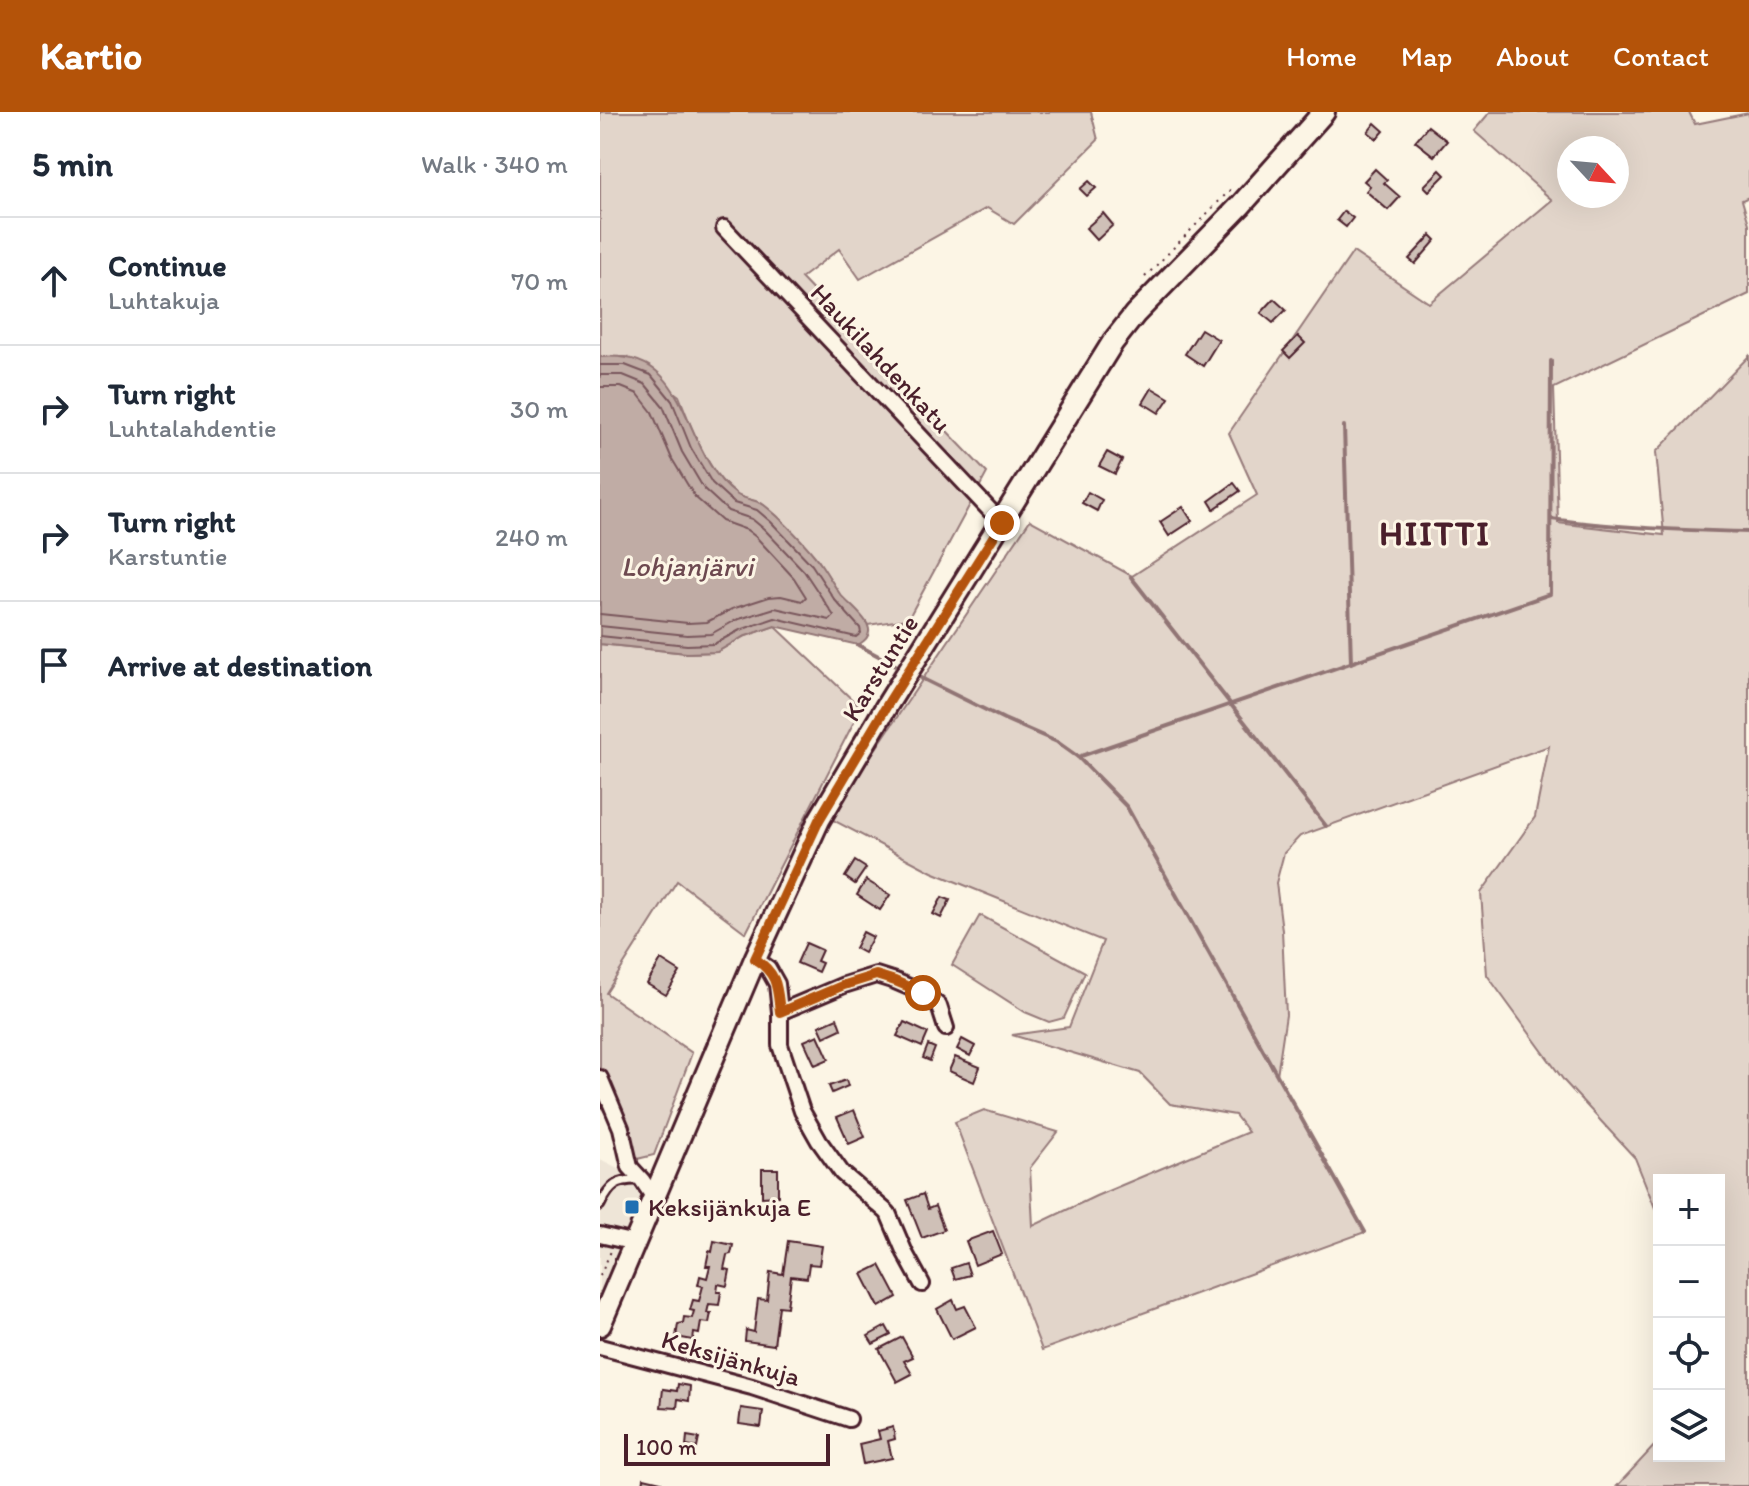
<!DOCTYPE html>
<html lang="en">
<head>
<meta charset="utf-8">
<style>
	body { margin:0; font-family:Itim,sans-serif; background:#f2f2f3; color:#1f2937 }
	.controls { position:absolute; right:24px; bottom:24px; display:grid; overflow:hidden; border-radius:0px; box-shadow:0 8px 32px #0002 }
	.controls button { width:72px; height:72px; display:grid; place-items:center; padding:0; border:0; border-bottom:2px solid #e0e1e3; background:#fff; color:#1f2937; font:40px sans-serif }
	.compass { position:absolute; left:957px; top:24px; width:72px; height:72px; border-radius:50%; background:#fff; box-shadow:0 8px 32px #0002; rotate:116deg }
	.scale { position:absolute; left:24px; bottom:20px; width:206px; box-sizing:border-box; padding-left:8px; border:4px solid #4a1f2b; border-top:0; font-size:22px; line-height:28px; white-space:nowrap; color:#4a1f2b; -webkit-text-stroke:6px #fcf5e5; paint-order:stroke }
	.stop { position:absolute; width:24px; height:24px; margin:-18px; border:6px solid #b45309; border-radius:50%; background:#fff }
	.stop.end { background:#b45309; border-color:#fff; box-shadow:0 2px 8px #0008 }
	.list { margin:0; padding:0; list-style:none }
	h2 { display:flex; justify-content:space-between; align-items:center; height:104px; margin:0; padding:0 32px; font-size:34px }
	h2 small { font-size:26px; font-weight:400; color:#747a83 }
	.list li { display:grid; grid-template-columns:52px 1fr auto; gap:24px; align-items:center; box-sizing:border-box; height:128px; padding:0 32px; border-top:2px solid #e0e1e3 }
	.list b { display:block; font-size:30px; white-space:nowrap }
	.list p { margin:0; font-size:26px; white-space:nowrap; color:#747a83 }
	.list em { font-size:26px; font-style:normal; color:#747a83 }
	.icon { flex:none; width:44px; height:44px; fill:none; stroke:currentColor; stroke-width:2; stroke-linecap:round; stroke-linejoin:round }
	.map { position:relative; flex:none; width:1149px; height:1374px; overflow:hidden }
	header { display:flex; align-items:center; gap:48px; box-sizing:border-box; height:112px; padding:0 40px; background:#b45309; color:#fff }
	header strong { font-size:38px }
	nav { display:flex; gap:44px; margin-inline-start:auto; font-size:28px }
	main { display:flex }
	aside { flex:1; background:#fff }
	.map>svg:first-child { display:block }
</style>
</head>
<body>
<header>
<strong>Kartio</strong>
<nav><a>Home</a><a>Map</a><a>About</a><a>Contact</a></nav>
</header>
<main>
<aside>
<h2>5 min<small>Walk · 340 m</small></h2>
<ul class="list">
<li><svg class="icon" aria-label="ahead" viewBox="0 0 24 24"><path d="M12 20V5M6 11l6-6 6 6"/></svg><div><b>Continue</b><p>Luhtakuja</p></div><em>70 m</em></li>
<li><svg class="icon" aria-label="right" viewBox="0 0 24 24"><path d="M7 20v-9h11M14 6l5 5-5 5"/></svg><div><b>Turn right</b><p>Luhtalahdentie</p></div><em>30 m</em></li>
<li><svg class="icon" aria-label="right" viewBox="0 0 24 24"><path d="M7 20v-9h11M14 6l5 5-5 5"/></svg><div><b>Turn right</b><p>Karstuntie</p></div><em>240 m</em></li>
<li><svg class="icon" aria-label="arrive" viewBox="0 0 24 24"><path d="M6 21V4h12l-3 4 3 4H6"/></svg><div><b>Arrive at destination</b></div></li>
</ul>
</aside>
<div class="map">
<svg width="1149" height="1374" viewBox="0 0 1149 1374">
	<rect width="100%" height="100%" fill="#fcf5e5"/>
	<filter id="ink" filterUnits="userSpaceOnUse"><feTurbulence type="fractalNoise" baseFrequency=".0125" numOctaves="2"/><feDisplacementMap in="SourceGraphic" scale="16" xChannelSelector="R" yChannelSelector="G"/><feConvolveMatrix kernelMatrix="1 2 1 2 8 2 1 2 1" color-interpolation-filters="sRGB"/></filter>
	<g filter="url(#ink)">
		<path fill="#eee5d7" d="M0,1047L42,1068L54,1086L0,1213Z"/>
		<g fill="#e2d5ca" stroke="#967a7a" stroke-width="2" fill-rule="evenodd">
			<path d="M0,0H491L498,28L414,112L387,96L260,167L239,137L201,166L387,361L308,507L268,513L240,483L218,448L177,404L161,391L139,385L118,366L98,332L79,284L27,245H0Z"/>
			<path d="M890,0H1089L1095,12L1149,1V85L1142,88L1149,112V182L954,276L958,411L1064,423L1056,340L1149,244V1374H1017L1057,1331L1059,1326V1344H1119V1068H1059V1106L1035,1046L965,970L887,863L881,781L935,705L949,634L700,724L684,741L676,771L682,818L686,903L677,963L765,1120L442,1238L355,1010L384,998L458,1020L430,1056L433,1114L496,1084L648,1020L635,1003L570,992L540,961L412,923L469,915L503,829L332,760L229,706L430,408L532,464L657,383L629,321L753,140L829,191L952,88L874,19ZM969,36H1017V84H969Z"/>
			<path d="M175,514L261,596L146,821L77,769L6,881L92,941L54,1043L37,1047L0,993V532L87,541L117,540L143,525Z"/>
			<path d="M380,803L485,860L464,906L449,910L425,900L352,853Z"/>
		</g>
		<path fill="#c0aca5" stroke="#917474" stroke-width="2" d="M0,245C95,236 78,339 136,382C144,388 156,387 164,393C181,406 208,434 220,451C227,461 233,472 240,482C247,491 265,504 268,514C272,523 265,529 258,533L175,514L143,525L117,540L87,541L0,532Z"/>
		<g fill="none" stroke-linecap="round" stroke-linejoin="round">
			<g stroke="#79575c" stroke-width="2">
				<path d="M0,253H25L51,263L72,289L91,336L112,371L134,391L157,398L171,410L212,453L234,487L260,516L261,521L256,525L175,506L140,518L114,532L87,533L0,524"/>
				<path d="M0,263H23L45,272L63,294L82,340L104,377L128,399L152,407L164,417L204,459L234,504L230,508L175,496L136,508L111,522L87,523L0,514"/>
				<path d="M0,275H21L38,282L52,300L72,347L95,385L122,409L147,418L156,425L194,466L206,485L202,489L181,484L169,485L132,497L107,510L88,511L0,502"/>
			</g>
			<g stroke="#917474" stroke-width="4">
				<path d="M744,314L751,551"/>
				<path d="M951,407C1017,416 1082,418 1149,420"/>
				<path d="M531,465L726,714"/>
				<path d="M258,533L299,555"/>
				<path d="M321,566L404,607L457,630L478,645L527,695L765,1120"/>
				<path d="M478,645L950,482L951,249"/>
			</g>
		</g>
		<g fill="#cfc0b7" stroke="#4a1f2b" stroke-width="2">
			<path d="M775,11L784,19L777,27L768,20Z"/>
			<path d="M828,14L847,29L834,44L815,29Z"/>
			<path d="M775,57L787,68L784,71L800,85L788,98L766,79L770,74L764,69Z"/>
			<path d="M840,58L845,63L829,79L824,74Z"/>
			<path d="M489,69L496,76L487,84L480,77Z"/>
			<path d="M744,99L753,106L746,115L737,108Z"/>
			<path d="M503,101L513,113L497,128L486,116Z"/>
			<path d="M831,123L836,128L815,152L809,147Z"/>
			<path d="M674,187L686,198L673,211L661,201Z"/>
			<path d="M601,217L619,228L603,254L585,242Z"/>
			<path d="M698,224L705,231L690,246L683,239Z"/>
			<path d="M552,276L569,286L559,301L543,291Z"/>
			<path d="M507,340L522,348L515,362L499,354Z"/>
			<path d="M634,371L640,379L614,397L609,389Z"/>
			<path d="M488,380L502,388L497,399L482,391Z"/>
			<path d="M583,395L592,409L569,424L560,410Z"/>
			<path d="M255,749L266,756L255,772L245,765Z"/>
			<path d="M266,768L290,783L280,798L257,783Z"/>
			<path d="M342,785L350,788L341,806L333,802Z"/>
			<path d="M263,820L273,825L264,841L255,836Z"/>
			<path d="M206,831L222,838L217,849L222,851L218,860L197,851Z"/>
			<path d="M61,848L80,860L66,883L47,872Z"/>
			<path d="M237,906L241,917L224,925L219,914Z"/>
			<path d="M304,910L328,921L322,935L297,924Z"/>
			<path d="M218,923L229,947L215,953L204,929Z"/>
			<path d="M362,927L375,934L370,944L357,937Z"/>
			<path d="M328,933L335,936L330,949L323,946Z"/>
			<path d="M355,945L380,955L374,970L349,959Z"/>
			<path d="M246,968L248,974L232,981L229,974Z"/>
			<path d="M254,998L265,1025L249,1032L237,1005Z"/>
			<path d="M162,1057H178V1084L162,1085Z"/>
			<path d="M323,1082L328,1097L335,1094L344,1118L322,1126L307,1088Z"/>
			<path d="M393,1119L402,1142L375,1153L366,1129Z"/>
			<path d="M114,1129L133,1133L131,1142L127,1143L124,1157L130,1158L127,1174L118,1172L117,1180H121L119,1193L109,1192L107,1201H111L109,1211L101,1210L99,1222L94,1221L93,1228L76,1225L78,1212L83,1211L84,1205L92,1206L94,1199L90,1198L93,1188L99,1189L103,1174L98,1173L100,1164L107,1166L110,1154H106L109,1139L112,1140Z"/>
			<path d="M188,1129L222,1134L219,1153L209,1152L207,1166L191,1164L187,1195L179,1194L174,1233L145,1229L146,1218L154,1220L158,1187L167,1188L170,1160L183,1162Z"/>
			<path d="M366,1151L370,1163L355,1167L351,1156Z"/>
			<path d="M280,1153L297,1185L279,1195L262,1162Z"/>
			<path d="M353,1188L357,1197L365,1194L376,1215L352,1227L337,1197Z"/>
			<path d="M286,1214L291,1223L273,1232L268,1224Z"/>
			<path d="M302,1225L313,1245L304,1249L312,1262L297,1270L279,1237Z"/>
			<path d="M78,1272L90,1274L89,1289L78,1287L77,1296L61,1295L63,1277L77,1279Z"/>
			<path d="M141,1296L163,1299L161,1315L139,1312Z"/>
			<path d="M293,1315L295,1327L288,1329L292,1346L263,1352L259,1332L280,1327L278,1319Z"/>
			<path d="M87,1324L99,1326L97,1336L86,1334Z"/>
			<path d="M44,1366L61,1370L60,1374H43Z"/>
		</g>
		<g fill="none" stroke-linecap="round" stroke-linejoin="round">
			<defs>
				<path id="lane" d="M0,1093C10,1073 17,1067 40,1068"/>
				<g id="street">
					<path d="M124,116L402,411"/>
					<path d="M155,847L168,856L177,872L180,900V933L202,999L219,1029L242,1061L288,1101L305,1141L322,1172"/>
					<path d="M180,900L244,873L276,863L295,869L323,881L339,894L346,916"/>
					<path d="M0,966L21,1016L30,1055L42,1068L54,1086"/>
					<path d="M0,1123L35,1131"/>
					<path d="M0,1235L152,1275L249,1307"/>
				</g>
				<path id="secondary" d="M0,1213L155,847L219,708L289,590L513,230L535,202L640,94L724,0"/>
			</defs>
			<use href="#lane" stroke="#4a1f2b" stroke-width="13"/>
			<use href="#street" stroke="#4a1f2b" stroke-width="20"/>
			<use href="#secondary" stroke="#4a1f2b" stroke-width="26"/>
			<g stroke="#4a1f2b" stroke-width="2" stroke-dasharray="2 6" stroke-linecap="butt">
				<path d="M545,165L633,75"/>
				<path d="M0,1164L11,1139"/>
			</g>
			<use href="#lane" stroke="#fcf5e5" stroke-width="7"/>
			<use href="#street" stroke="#fcf5e5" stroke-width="14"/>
			<use href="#secondary" stroke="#fcf5e5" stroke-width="20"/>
		</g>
	</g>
	<g fill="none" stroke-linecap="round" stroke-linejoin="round" filter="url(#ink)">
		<path stroke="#b45309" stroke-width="10" d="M323,881L295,869L276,863L244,873L180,900C177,875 178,862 155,847L219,708L289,590L402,411"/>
	</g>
	<rect fill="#1f6fb2" stroke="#fcf5e5" stroke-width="3" x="24" y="1087" width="16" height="16" rx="4"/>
	<g text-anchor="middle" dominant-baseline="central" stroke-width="6" stroke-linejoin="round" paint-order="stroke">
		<g font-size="26" fill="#4a1f2b" stroke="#fcf5e5">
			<text transform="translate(281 246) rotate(47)">Haukilahdenkatu</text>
			<text transform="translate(280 556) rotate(-58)">Karstuntie</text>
			<text transform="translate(131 1246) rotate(16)">Keksijänkuja</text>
		</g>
		<g font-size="26" fill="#4a1f2b" stroke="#fcf5e5" text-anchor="start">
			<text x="48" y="1095">Keksijänkuja E</text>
		</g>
		<g font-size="28" font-style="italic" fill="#6d4950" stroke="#fcf5e5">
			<text x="87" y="454">Lohjanjärvi</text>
		</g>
		<g font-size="34" font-weight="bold" letter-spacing="2" fill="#4a1f2b" stroke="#fcf5e5">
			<text x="835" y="421">HIITTI</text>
		</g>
	</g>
</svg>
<div class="controls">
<button>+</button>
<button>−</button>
<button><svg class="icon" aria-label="locate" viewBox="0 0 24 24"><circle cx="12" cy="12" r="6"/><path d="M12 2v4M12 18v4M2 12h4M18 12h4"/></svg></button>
<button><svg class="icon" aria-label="layers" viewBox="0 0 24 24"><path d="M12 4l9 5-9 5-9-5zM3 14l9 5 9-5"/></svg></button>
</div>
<svg class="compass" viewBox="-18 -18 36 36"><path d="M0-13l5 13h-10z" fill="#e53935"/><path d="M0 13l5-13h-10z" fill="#747a83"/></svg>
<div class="scale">100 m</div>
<div class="stop" style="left:323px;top:881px"></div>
<div class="stop end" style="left:402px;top:411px"></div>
</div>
</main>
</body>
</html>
